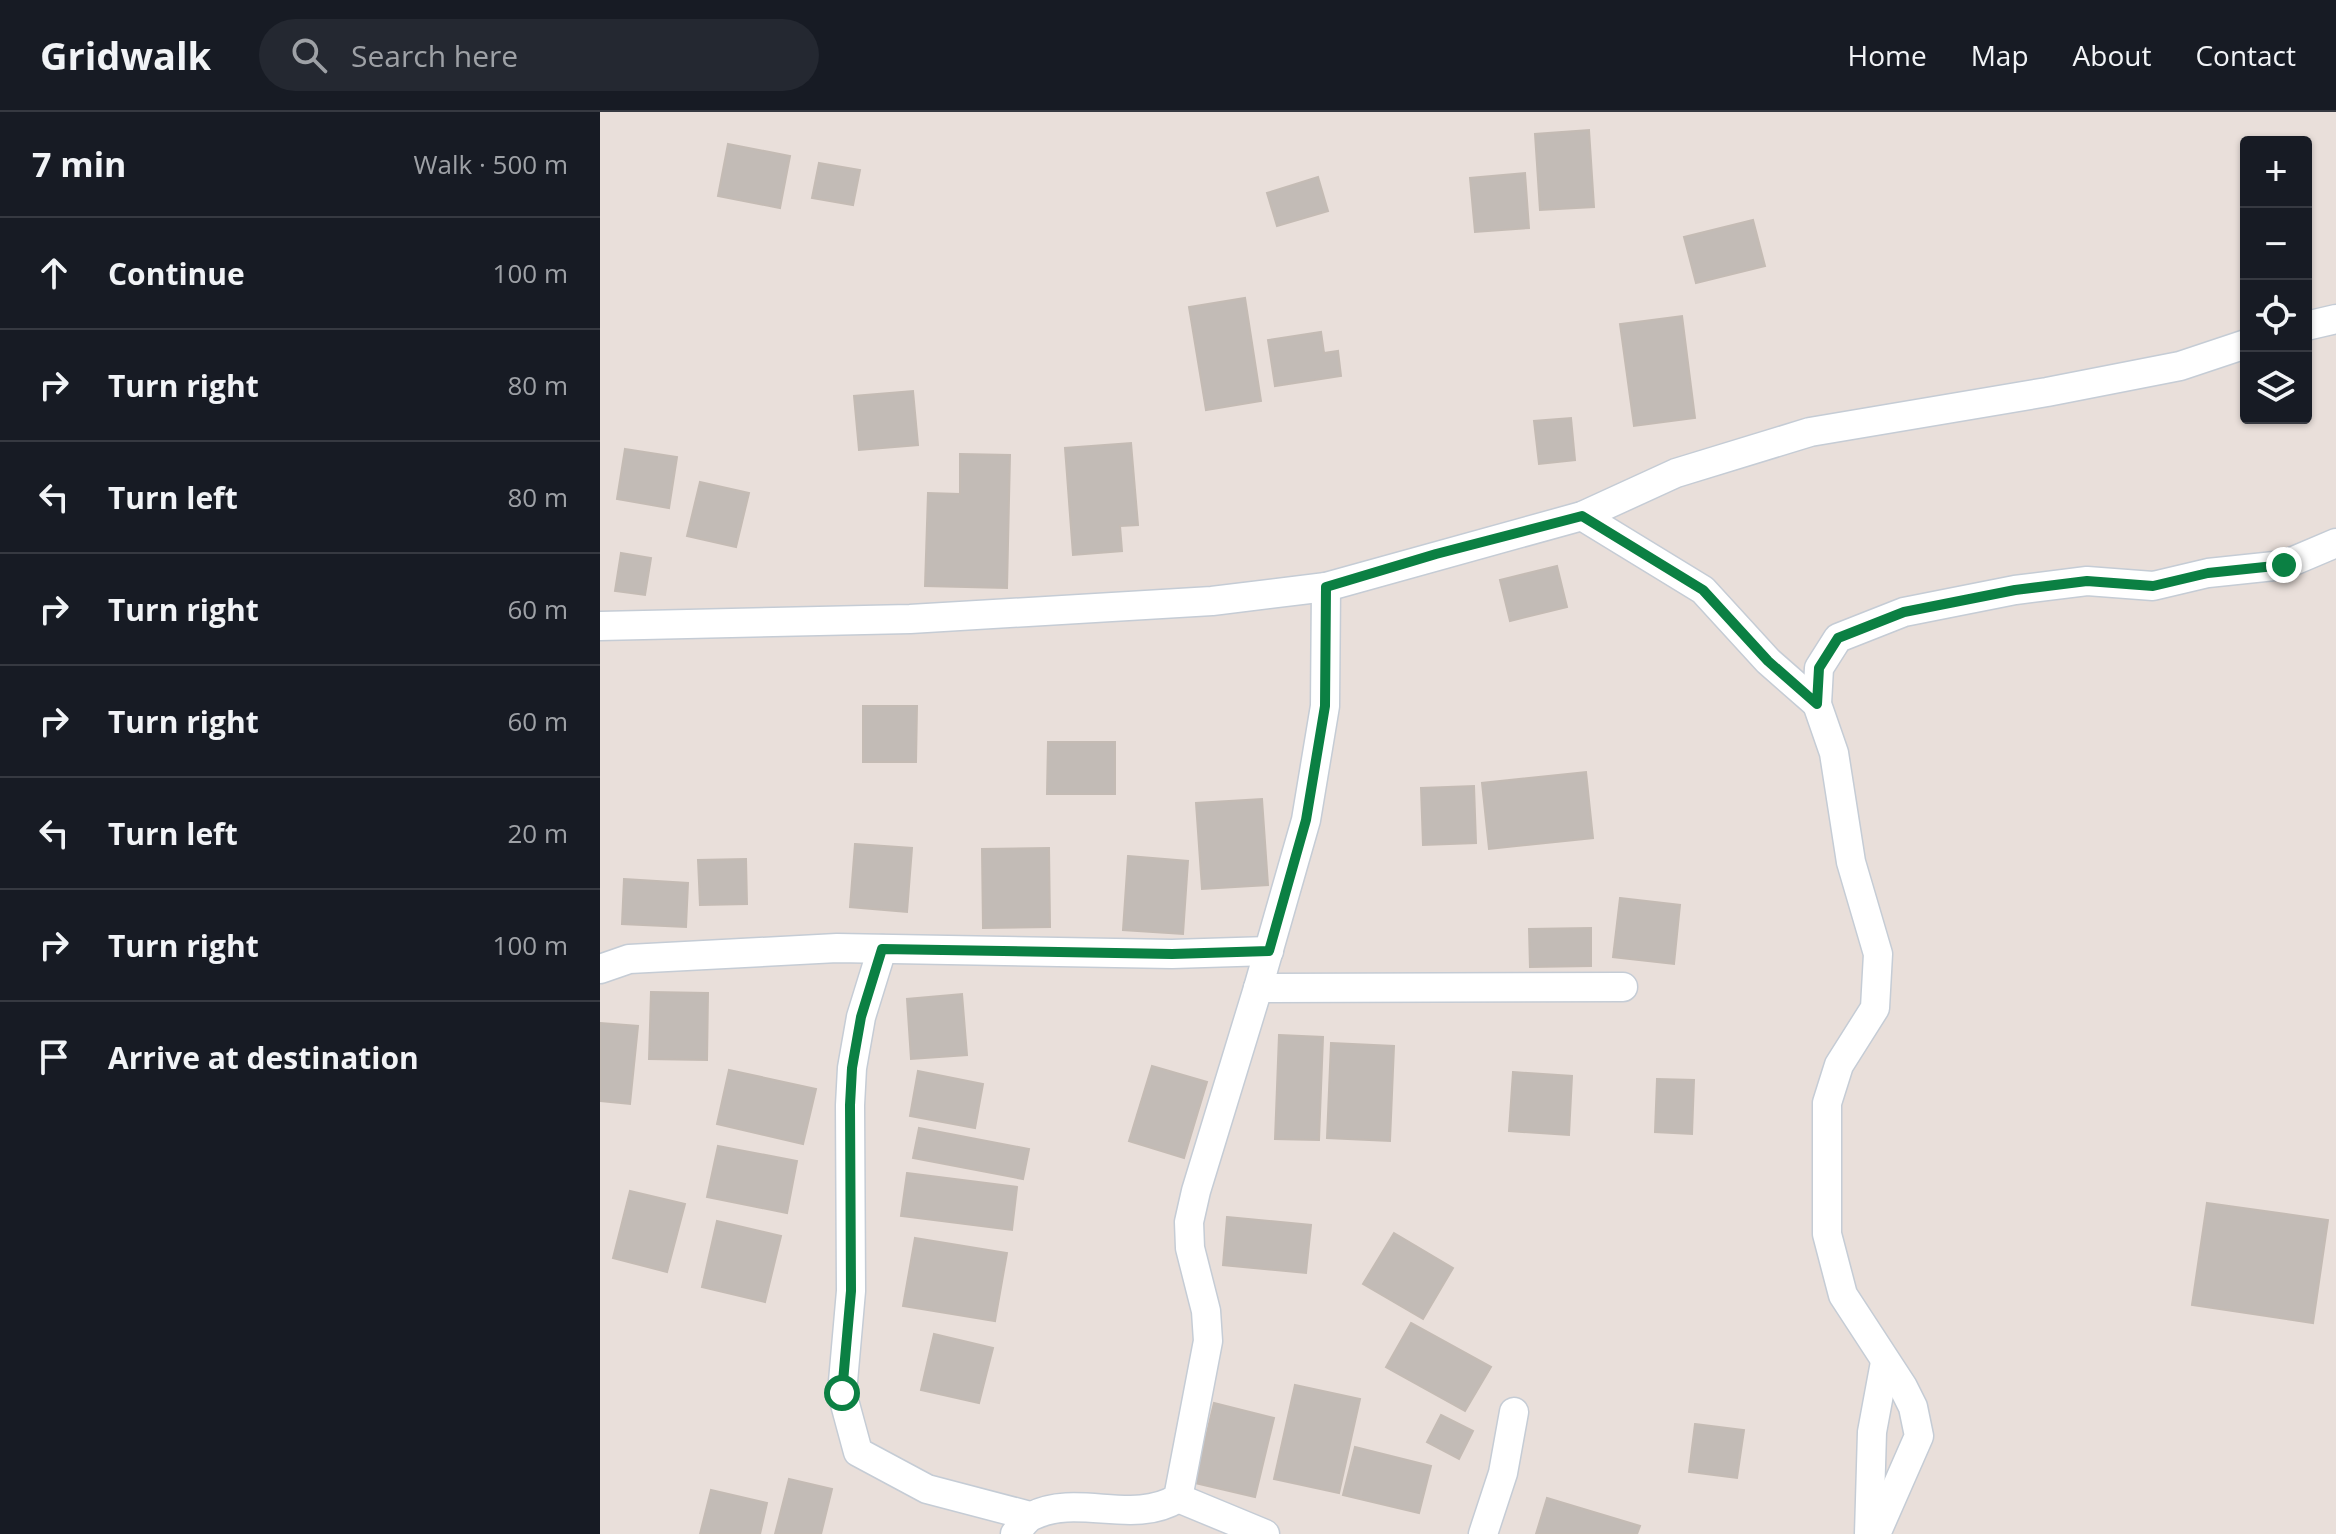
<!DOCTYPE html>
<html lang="en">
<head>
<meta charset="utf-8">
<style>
	body { margin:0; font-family:"Open Sans",sans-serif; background:#242831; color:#f1f3f6 }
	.controls { position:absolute; right:24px; top:24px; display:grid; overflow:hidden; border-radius:8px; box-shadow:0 2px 6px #0004 }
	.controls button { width:72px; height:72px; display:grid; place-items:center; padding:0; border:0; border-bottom:2px solid #363941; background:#171b24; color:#f1f3f6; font:40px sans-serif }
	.stop { position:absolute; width:24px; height:24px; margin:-18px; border:6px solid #0b8043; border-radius:50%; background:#fff }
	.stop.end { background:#0b8043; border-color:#fff; box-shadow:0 2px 8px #0008 }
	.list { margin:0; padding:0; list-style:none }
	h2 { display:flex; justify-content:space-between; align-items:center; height:104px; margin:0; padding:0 32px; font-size:34px }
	h2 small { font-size:26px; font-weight:400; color:#9ea1a6 }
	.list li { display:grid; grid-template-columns:52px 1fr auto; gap:24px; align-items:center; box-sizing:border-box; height:112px; padding:0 32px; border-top:2px solid #363941 }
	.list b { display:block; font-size:30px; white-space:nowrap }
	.list em { font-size:26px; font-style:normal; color:#9ea1a6 }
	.icon { flex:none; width:44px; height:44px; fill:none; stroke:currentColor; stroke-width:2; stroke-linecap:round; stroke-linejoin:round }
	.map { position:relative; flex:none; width:1736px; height:1422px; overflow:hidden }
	header { display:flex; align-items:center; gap:48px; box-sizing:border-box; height:112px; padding:0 40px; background:#171b24; border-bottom:2px solid #363941 }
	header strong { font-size:38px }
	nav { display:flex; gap:44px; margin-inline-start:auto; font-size:28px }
	.search { width:560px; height:72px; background:#242831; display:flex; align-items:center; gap:20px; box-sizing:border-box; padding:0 28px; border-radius:44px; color:#9ea1a6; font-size:30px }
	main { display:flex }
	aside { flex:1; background:#171b24 }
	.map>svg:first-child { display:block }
</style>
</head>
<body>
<header>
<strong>Gridwalk</strong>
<div class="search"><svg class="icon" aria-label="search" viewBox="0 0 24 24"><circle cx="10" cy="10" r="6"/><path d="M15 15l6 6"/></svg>Search here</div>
<nav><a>Home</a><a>Map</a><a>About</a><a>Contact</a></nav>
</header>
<main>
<aside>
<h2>7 min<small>Walk · 500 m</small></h2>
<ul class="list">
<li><svg class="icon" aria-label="ahead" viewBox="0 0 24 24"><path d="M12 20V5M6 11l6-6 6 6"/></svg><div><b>Continue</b></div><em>100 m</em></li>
<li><svg class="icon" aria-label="right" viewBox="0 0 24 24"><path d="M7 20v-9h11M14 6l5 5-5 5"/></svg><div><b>Turn right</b></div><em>80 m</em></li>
<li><svg class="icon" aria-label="left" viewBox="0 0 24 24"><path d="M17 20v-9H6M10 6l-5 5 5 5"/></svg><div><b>Turn left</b></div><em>80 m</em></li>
<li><svg class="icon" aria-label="right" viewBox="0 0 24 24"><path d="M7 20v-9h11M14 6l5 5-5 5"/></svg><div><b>Turn right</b></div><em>60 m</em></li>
<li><svg class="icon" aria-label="right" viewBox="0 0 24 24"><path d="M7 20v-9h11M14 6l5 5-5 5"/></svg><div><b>Turn right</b></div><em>60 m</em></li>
<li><svg class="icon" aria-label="left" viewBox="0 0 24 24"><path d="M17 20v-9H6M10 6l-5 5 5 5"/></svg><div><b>Turn left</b></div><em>20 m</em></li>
<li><svg class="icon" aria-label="right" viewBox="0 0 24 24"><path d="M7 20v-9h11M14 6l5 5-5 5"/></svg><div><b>Turn right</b></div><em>100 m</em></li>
<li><svg class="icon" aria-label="arrive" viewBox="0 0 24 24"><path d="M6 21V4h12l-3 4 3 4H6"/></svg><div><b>Arrive at destination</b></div></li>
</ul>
</aside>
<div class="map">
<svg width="1736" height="1422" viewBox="0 0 1736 1422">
	<rect width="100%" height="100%" fill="#e9dfda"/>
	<g fill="#c2bbb6" stroke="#c4bbb4" stroke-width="2">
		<path d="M989,18L994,95L940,98L935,22Z"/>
		<path d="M128,32L190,44L180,96L118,84Z"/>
		<path d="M219,51L260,58L253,93L212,86Z"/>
		<path d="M925,61L929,116L875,120L870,66Z"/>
		<path d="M718,65L728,99L677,114L667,81Z"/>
		<path d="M1153,108L1165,154L1096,171L1084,125Z"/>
		<path d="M645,186L661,289L606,298L589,195Z"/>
		<path d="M1082,204L1095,306L1034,314L1020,212Z"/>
		<path d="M721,220L724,241L738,239L741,264L675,274L668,228Z"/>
		<path d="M313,279L318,333L259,338L254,284Z"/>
		<path d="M971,306L975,348L939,352L934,309Z"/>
		<path d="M531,331L538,413L520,414L522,439L473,443L465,336Z"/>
		<path d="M25,337L77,345L69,396L17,387Z"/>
		<path d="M360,342L410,343L407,476L325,474L328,381L360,382Z"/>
		<path d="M100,370L149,381L136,435L87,424Z"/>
		<path d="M21,441L51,446L45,483L15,479Z"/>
		<path d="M957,454L967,495L910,509L900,468Z"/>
		<path d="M263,594H317L316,650H263Z"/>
		<path d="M448,630H515V682H447Z"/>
		<path d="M986,660L993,726L889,737L882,671Z"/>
		<path d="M874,674L876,731L823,733L821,676Z"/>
		<path d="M662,687L668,773L602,777L596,691Z"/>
		<path d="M255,732L312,736L307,800L250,795Z"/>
		<path d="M449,736L450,815L383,816L382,737Z"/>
		<path d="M528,744L588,749L583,822L523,818Z"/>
		<path d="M146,747L147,792L100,793L98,748Z"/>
		<path d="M24,767L88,771L86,815L22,812Z"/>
		<path d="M1020,786L1080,793L1074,852L1013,845Z"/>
		<path d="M991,816V854L930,855L929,817Z"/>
		<path d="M51,880L108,881L107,948L49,947Z"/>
		<path d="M362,882L367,943L311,947L307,887Z"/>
		<path d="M0,911L38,914L30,992L0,989Z"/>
		<path d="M679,923L723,925L719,1028L675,1027Z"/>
		<path d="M731,931L794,934L790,1029L727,1026Z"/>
		<path d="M552,954L607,970L584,1046L529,1029Z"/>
		<path d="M129,958L216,977L203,1032L117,1012Z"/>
		<path d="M318,959L383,972L375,1016L310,1004Z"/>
		<path d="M913,960L972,964L969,1023L909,1019Z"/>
		<path d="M1057,967L1094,968L1092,1022L1055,1020Z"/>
		<path d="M319,1016L429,1037L423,1067L313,1046Z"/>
		<path d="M118,1034L197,1049L187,1101L107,1085Z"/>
		<path d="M307,1061L417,1075L412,1118L301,1104Z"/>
		<path d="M30,1079L85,1092L67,1160L13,1146Z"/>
		<path d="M1607,1091L1728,1108L1713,1211L1592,1193Z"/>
		<path d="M627,1105L711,1113L706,1161L623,1153Z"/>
		<path d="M117,1109L181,1124L165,1190L102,1175Z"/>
		<path d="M794,1121L853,1156L823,1207L763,1172Z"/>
		<path d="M315,1126L407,1141L395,1209L303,1194Z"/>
		<path d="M811,1211L891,1255L865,1299L786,1255Z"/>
		<path d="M334,1222L393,1236L379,1291L321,1278Z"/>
		<path d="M695,1273L760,1287L739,1381L674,1367Z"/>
		<path d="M614,1291L674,1306L655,1385L595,1371Z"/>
		<path d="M841,1303L873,1319L859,1347L827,1330Z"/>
		<path d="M1095,1312L1144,1318L1137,1366L1089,1360Z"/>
		<path d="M755,1335L831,1354L819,1401L743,1383Z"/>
		<path d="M189,1367L232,1377L221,1422H175Z"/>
		<path d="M111,1378L167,1391L160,1422H100Z"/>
		<path d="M947,1386L1040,1414L1037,1422H936Z"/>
	</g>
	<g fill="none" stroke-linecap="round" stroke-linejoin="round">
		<defs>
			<g id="minor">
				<path d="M1706,214L1736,207"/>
				<path d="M982,404L1103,478L1168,549L1217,592"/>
				<path d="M0,514L310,507L612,489L726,475L982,404L1076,361L1210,320L1447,280L1580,254L1646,232"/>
				<path d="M282,837L261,905L252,956L250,993L251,1179L242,1281L258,1340L327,1377L430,1404"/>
				<path d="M0,857L29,847L237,836L572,842L669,839"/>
				<path d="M658,876L1023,875"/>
				<path d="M578,1386L665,1422"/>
				<path d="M415,1422C420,1416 426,1407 432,1404C478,1381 533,1414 578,1386L608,1229L606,1199L590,1136L589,1110L596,1079L658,876L706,708L725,594L726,475"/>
				<path d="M883,1422L903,1361L914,1300"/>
				<path d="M1269,1422L1272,1320L1285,1250"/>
				<path d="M1276,1422L1319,1324L1313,1295L1303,1275L1243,1183L1227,1122V991L1239,953L1275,896L1278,842L1251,750L1234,641L1217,592L1219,556L1238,526L1304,500L1415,478L1487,469L1553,474L1608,461L1684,453L1736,431"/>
			</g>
		</defs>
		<use href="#minor" stroke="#c5ccd5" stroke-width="31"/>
		<use href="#minor" stroke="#fff" stroke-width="28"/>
	</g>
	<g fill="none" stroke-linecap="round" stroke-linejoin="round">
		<path stroke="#0b8043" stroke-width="10" d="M242,1281L251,1179L250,993L252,956L261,905L282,837L572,842L669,839L706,708L725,594L726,475L836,442L982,404L1103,478L1168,549L1217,592L1219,556L1238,526L1304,500L1415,478L1487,469L1553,474L1608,461L1684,453"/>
	</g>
</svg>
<div class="controls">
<button>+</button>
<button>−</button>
<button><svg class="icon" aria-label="locate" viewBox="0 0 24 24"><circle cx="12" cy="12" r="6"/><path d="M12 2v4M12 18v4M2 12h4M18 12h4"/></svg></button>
<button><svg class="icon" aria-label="layers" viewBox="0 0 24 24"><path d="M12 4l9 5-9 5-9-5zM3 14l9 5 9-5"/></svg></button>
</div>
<div class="stop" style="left:242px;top:1281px"></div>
<div class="stop end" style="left:1684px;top:453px"></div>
</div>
</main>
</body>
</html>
